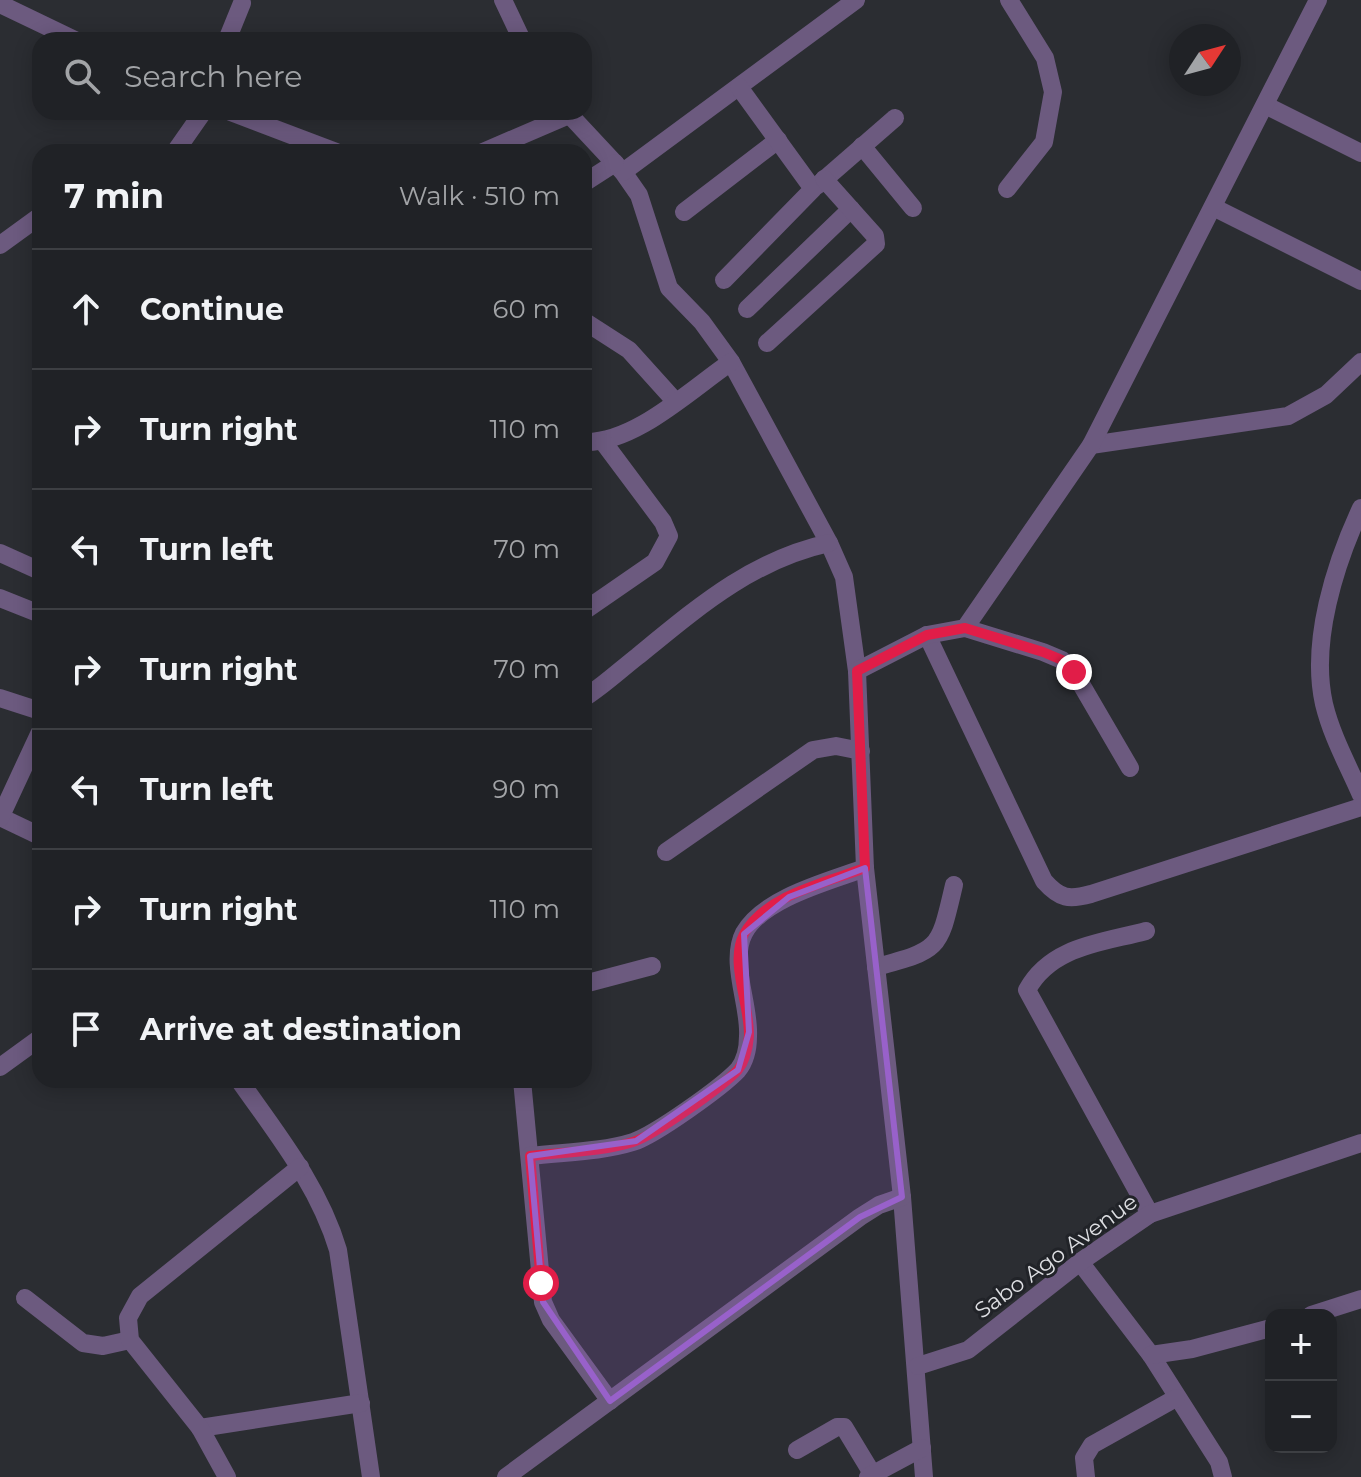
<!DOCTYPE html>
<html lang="en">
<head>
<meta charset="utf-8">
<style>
	body { margin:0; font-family:Montserrat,sans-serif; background:#282a2e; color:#f1f3f6 }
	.controls { position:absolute; right:24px; bottom:24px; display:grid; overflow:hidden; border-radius:16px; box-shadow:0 4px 20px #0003 }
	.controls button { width:72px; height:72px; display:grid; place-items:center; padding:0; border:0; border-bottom:2px solid #3d3f43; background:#202226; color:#f1f3f6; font:40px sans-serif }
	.compass { position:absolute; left:1169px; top:24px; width:72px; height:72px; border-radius:50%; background:#202226; box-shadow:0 4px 20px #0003; rotate:54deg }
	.stop { position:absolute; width:24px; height:24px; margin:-18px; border:6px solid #e11d48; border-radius:50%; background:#fff }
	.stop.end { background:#e11d48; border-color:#fff; box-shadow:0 2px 8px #0008 }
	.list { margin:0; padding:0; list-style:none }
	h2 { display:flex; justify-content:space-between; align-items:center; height:104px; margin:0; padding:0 32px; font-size:34px }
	h2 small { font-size:26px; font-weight:400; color:#a2a4a7 }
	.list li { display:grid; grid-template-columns:52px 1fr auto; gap:24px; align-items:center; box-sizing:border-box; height:120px; padding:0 32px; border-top:2px solid #3d3f43 }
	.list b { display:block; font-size:30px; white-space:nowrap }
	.list em { font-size:26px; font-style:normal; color:#a2a4a7 }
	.icon { flex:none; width:44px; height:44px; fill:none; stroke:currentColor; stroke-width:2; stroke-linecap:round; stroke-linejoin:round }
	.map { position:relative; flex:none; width:1361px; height:1477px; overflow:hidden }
	.search { position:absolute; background:#202226; box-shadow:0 4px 20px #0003; left:32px; top:32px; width:560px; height:88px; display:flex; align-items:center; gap:20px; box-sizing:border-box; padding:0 28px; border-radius:24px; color:#a2a4a7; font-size:30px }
	.panel { position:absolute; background:#202226; box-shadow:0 4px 20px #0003; left:32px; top:144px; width:560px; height:944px; border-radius:24px }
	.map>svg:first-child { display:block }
</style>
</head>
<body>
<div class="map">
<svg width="1361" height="1477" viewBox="0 0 1361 1477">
	<rect width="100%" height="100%" fill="#2b2d32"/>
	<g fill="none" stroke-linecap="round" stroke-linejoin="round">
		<g stroke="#6c5a7f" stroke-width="18">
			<path d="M503,0L522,40"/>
			<path d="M0,4L75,40"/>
			<path d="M227,40L242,3"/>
			<path d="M1265,105L1361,153"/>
			<path d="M231,112L336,152"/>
			<path d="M567,112L623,172L639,195L669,288L702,322L731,362L829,543L844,577L857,671L865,868L902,1197L924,1477"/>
			<path d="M862,146L913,208"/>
			<path d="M175,152L203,112"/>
			<path d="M483,152L569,115"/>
			<path d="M623,172L856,0"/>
			<path d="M584,183L615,163"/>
			<path d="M818,185L895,118"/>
			<path d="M1007,189L1044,142L1053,92L1045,58L1009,0"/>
			<path d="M1213,207L1361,281"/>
			<path d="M684,212L778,140"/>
			<path d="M0,245L40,216"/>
			<path d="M724,280L813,189L739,87"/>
			<path d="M747,309L851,209"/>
			<path d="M584,321L629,350L675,401"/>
			<path d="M767,343L876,244L875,236L824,179"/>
			<path d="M584,442C634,444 690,390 731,362"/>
			<path d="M1091,445L1288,416L1326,395L1361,362"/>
			<path d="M1361,508C1335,564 1310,642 1324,704C1332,737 1348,765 1361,795"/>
			<path d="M0,553L40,571"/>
			<path d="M0,598L40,614"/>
			<path d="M584,611L655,562L669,536L663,522L604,443"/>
			<path d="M965,628L1043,652L1062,660L1074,672L1130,768"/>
			<path d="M927,635L1044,881C1060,899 1069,900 1091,894L1361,807"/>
			<path d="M857,671L927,635L965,628L1091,445L1318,0"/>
			<path d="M0,698L40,711"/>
			<path d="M584,698C603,686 620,670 638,656C698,607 752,560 829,543"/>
			<path d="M0,817L40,836"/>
			<path d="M0,818L40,732"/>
			<path d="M666,852L813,750L836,746L861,751"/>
			<path d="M1146,931C1101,943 1051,946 1027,990L1150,1214"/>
			<path d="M876,967C941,950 939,949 954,885"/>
			<path d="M584,984L652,966"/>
			<path d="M0,1067L40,1038"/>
			<path d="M239,1080C277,1134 319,1186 338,1250L371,1477"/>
			<path d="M522,1080L543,1302L551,1320L610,1401"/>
			<path d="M530,1156C564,1152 601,1152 633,1142C655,1135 722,1087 738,1070C746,1060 748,1048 748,1036C750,1005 729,962 744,933C763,898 830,881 865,868"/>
			<path d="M1080,1262L1151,1355L1219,1462L1223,1477"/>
			<path d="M25,1298L83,1343L103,1346L130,1340"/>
			<path d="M1311,1315L1361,1299"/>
			<path d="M1151,1355L1192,1349L1271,1328"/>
			<path d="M918,1366L968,1350L1080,1262L1150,1214L1361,1143"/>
			<path d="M200,1428L361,1403"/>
			<path d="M797,1450L837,1427H844L873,1475"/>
			<path d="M227,1477L200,1428L130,1340L128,1318L140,1296L300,1167"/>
			<path d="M506,1477L860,1217L879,1205L902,1197"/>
			<path d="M868,1477L922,1448"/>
			<path d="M1086,1477L1084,1458L1092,1445L1176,1398"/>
		</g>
	</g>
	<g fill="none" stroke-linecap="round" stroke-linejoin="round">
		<path stroke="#e11d48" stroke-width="10" d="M541,1283L530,1156C564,1152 601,1152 633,1142C655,1135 722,1087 738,1070C746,1060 748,1048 749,1036C750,1005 729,962 744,934C765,895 828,882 865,868L857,671L927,635L965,628L1043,652L1062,660L1074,672"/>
	</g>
	<path fill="#9861ca" fill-opacity="0.2" stroke="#9861ca" stroke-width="6" stroke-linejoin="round" d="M865,868L902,1197L860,1217L610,1401L543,1302L530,1156L636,1141L738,1070L749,1032L744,934L789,897Z"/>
	<g text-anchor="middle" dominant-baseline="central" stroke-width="6" stroke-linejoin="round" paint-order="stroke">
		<g font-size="22" fill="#dddee2" stroke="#212328">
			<text transform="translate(1056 1256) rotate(-36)">Sabo Ago Avenue</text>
		</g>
	</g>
</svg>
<div class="controls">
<button>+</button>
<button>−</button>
</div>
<svg class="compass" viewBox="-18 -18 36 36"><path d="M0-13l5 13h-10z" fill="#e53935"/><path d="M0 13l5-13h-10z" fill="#a2a4a7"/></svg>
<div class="stop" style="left:541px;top:1283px"></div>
<div class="stop end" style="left:1074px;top:672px"></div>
<div class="search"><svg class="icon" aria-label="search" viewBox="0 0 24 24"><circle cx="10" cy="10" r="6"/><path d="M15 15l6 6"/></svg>Search here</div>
<section class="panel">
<h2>7 min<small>Walk · 510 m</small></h2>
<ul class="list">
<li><svg class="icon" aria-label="ahead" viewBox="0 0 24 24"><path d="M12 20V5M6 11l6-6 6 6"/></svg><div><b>Continue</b></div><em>60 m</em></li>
<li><svg class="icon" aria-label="right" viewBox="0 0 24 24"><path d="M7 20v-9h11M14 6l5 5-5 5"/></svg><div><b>Turn right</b></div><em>110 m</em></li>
<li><svg class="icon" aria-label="left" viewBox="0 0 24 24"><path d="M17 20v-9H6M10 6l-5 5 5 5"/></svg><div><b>Turn left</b></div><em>70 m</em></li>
<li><svg class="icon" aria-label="right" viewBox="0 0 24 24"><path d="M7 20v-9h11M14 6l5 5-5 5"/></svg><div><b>Turn right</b></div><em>70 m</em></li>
<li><svg class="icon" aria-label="left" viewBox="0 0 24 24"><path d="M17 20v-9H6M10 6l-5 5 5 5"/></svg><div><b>Turn left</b></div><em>90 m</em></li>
<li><svg class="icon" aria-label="right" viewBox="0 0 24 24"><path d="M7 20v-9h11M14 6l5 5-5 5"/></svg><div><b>Turn right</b></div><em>110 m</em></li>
<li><svg class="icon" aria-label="arrive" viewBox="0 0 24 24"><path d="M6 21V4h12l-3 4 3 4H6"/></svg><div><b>Arrive at destination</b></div></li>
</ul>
</section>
</div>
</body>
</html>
